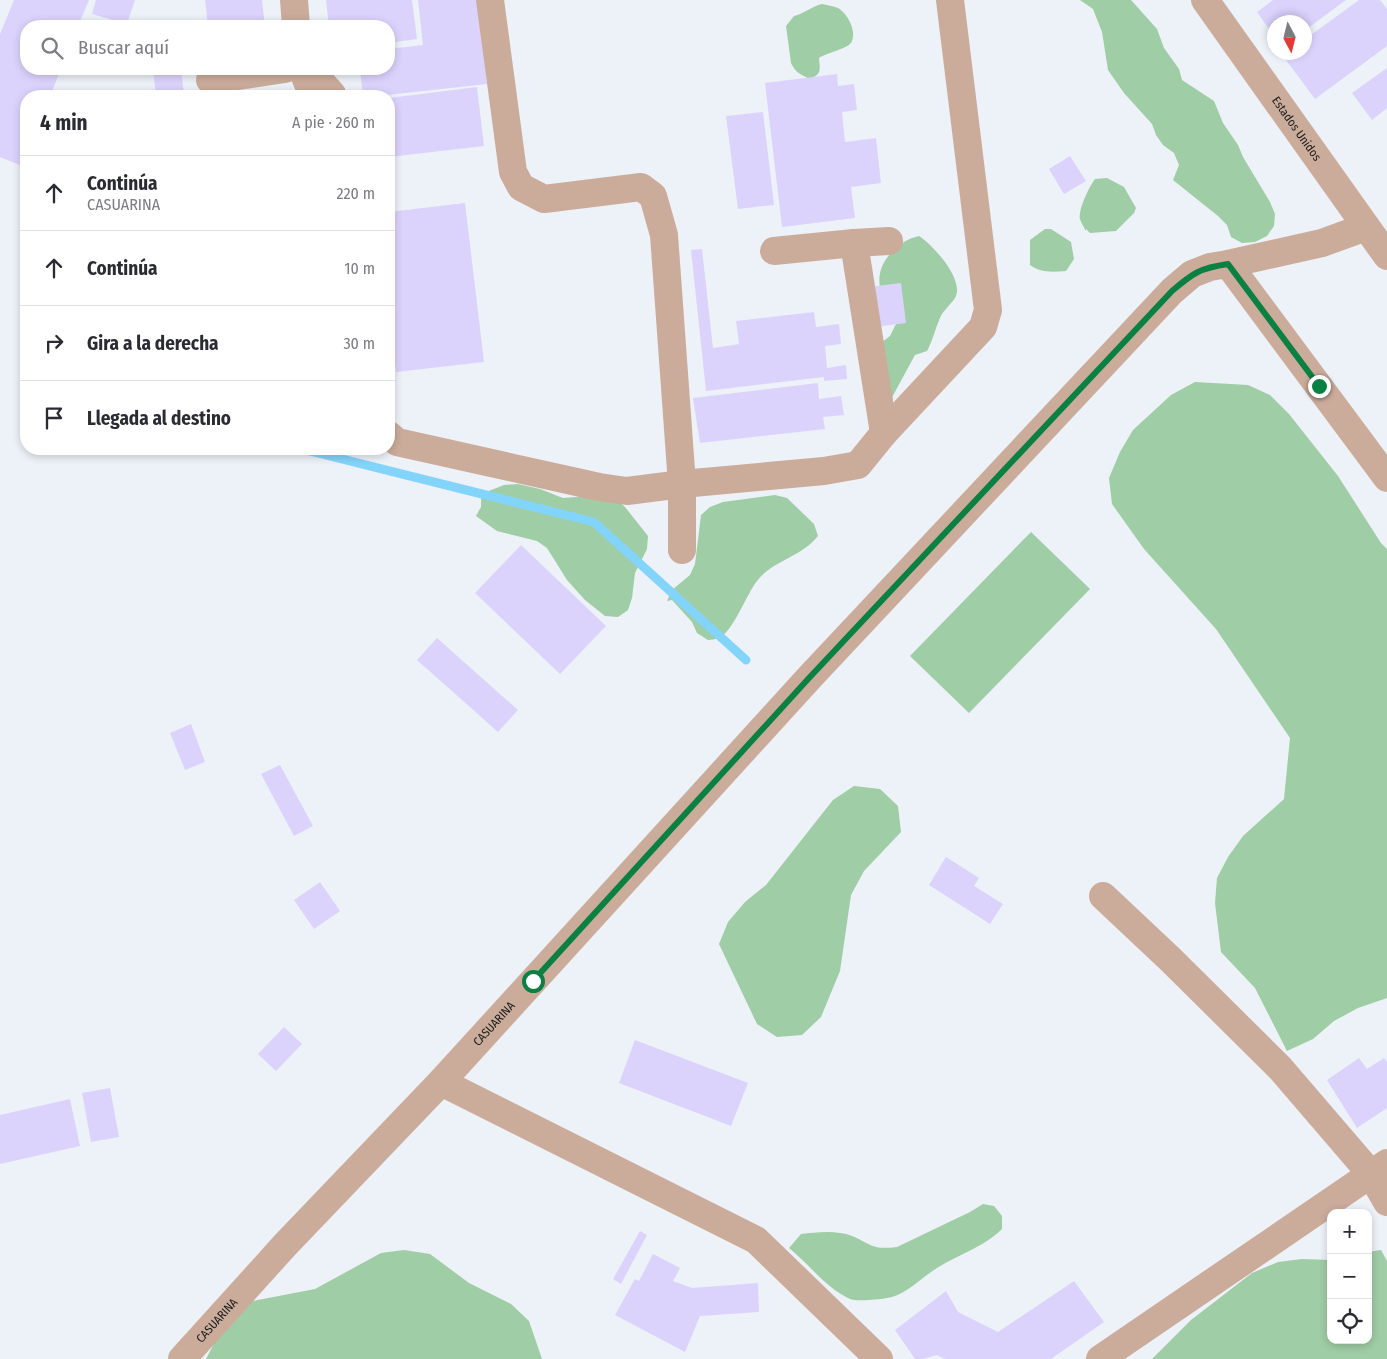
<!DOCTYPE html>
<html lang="es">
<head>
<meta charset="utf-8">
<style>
	body { margin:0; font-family:"Fira Sans Condensed",sans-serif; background:#f7f7f7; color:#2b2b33 }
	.controls { position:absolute; right:15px; bottom:15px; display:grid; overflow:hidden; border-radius:10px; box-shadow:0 2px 8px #0003 }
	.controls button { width:45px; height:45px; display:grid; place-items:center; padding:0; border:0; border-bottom:1px solid #e1e1e2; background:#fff; color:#2b2b33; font:25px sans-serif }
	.compass { position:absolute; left:1267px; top:15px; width:45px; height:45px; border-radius:50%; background:#fff; box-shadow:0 2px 8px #0003; rotate:173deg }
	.stop { position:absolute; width:15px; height:15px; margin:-11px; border:4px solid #0b8043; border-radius:50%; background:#fff }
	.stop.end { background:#0b8043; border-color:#fff; box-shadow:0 1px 5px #0008 }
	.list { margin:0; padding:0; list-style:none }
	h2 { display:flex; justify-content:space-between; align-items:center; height:65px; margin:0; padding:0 20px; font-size:21px }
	h2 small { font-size:16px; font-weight:400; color:#7c7c81 }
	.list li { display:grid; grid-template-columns:32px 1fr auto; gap:15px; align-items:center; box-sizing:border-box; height:75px; padding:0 20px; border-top:1px solid #e1e1e2 }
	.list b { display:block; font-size:19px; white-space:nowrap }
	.list p { margin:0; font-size:16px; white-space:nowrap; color:#7c7c81 }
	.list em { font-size:16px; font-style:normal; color:#7c7c81 }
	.icon { flex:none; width:28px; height:28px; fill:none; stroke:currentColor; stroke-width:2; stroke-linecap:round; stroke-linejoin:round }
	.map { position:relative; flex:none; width:1387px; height:1359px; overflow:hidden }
	.search { position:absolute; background:#fff; box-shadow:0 2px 8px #0003; left:20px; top:20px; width:375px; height:55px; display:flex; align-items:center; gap:12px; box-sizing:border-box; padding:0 18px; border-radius:20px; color:#7c7c81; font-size:19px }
	.panel { position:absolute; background:#fff; box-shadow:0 2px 8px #0003; left:20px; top:90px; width:375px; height:365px; border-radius:20px }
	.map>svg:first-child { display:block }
</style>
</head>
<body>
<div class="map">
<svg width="1387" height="1359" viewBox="0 0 1387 1359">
	<rect width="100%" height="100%" fill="#edf1f8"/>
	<g fill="#9fcda5">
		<path d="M1080,0H1131L1157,29L1164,48L1179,69L1182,80L1214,101L1223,123L1238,145L1243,157L1270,202L1275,214L1274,226L1267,236L1255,242L1242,243L1231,237L1227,225L1218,216L1173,180L1179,165L1174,153L1163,145L1156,135L1152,124L1124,93L1108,70L1102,32L1093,9Z"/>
		<path d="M822,4C827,5 833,6 838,8C847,13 858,32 851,43C846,49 826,53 819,58C820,70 822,74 810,79C801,75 795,72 791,63L786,26L794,16C804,14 812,6 822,4Z"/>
		<path d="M1107,178L1124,187L1136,208L1134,213L1116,231L1090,233L1086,229V231C1084,227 1081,223 1080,219C1078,210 1089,187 1095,179Z"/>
		<path d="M1045,229H1051L1071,242L1074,259L1066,271C1052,272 1041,273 1030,265V240Z"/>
		<path d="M919,236C933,245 963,278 956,296C952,304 943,310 940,318C935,329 933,340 927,351L915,355L890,401L881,343L890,336L896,324C881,300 869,274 893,251C903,242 907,239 919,236Z"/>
		<path d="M1195,382L1248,385L1270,395L1289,414L1338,476L1381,543L1387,549V998L1358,1008L1334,1021L1313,1039L1287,1051L1255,988L1221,952L1215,903L1217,878L1228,857L1243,836L1284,799L1290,738L1216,629L1144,549L1112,504L1109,478L1120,452L1133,430L1171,395Z"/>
		<path d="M518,484L540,489L563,498L590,496L616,499L625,507L648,536L647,549L635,573L632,598L628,610L618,617L605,616L585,600L567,580L547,548L537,541L497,531L476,516L481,507V494L504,485Z"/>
		<path d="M775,495L787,498L814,524L818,536C800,558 773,560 757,581C747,593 733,632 719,638C716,639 711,640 708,640L697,633L692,622L672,600L667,601L672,590L690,575L695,564L701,515L710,507L723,502Z"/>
		<path d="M1031,532L1090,589L969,713L910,656Z"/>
		<path d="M854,786L880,789L898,806L901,832L864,871L851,895L840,971L821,1017L802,1035L777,1037L757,1024L719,944L728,922L745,902L766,885L833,800Z"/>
		<path d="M983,1204L994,1206L1002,1216V1229C983,1248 956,1255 934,1270C920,1279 907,1293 892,1297C885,1299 856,1302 850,1299C826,1288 810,1265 789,1248L801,1234C818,1232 837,1230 852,1236C873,1245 872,1250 897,1247L970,1212Z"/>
		<path d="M404,1250L430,1254L469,1283L511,1304L529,1321L542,1359H206L226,1320L243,1303L315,1289L381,1253Z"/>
		<path d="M1381,1250L1387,1261V1359H1152L1191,1320L1252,1273L1278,1262L1302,1259L1331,1260V1340H1368V1252Z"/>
	</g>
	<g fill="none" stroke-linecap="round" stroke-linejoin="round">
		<g stroke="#83d4fb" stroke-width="9">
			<path d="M26,231V232"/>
			<path d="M302,449L594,522L746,660"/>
		</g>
	</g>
	<g fill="#dcd3fd">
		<path d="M14,0H89L78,26H26V69H61L50,96H26V155L22,166L0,157V34Z"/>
		<path d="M96,0H135L127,24L92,14Z"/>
		<path d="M205,0H262L265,26H208Z"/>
		<path d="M326,0H412L417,39L389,43V26H329Z"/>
		<path d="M418,0H478L487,84L378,96H363L360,69H389V49L423,45Z"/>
		<path d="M1273,0H1346L1304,31V22H1274V36L1257,12Z"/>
		<path d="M1359,0H1380L1387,9V46L1315,99L1283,56L1288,52H1304V40Z"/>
		<path d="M1387,68V108L1372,120L1352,93Z"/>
		<path d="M153,69H181L184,96H156Z"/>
		<path d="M837,74L838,86L854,84L857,110L842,112L845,142L876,138L881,183L851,187L855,218L782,227L765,83Z"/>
		<path d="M477,87L484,146L389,157V98Z"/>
		<path d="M763,112L774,205L738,209L726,116Z"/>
		<path d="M1070,156L1086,181L1064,194L1049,169Z"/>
		<path d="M465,203L484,362L396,372L389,307V212Z"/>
		<path d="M702,249L713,348L739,344L736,321L814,312L816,327L839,324L841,344L825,346L827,368L846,365L847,379L824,381V377L706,391L691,250Z"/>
		<path d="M901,283L906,323L875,327L869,287Z"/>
		<path d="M818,383L819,399L841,396L844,415L823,417L825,429L700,443L693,398Z"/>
		<path d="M521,545L606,626L560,674L475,593Z"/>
		<path d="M437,638L518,710L498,732L417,660Z"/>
		<path d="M191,724L205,762L185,770L170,733Z"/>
		<path d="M280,765L313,826L294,836L261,774Z"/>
		<path d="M946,857L979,878L974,886L1003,904L990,924L929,885Z"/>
		<path d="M320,882L340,911L314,929L294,900Z"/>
		<path d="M284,1027L302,1044L276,1071L258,1054Z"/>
		<path d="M635,1040L748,1083L731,1126L619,1083Z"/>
		<path d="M1359,1058L1367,1069L1384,1058L1387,1062V1108L1357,1128L1327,1080Z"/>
		<path d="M110,1088L119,1137L91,1142L82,1093Z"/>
		<path d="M70,1099L80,1146L0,1164V1115Z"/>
		<path d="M640,1231L647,1235L621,1284L613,1279Z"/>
		<path d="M653,1254L680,1268L673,1281L692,1288L758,1283L759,1312L700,1316L685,1352L615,1315L635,1279L639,1281Z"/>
		<path d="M1074,1281L1104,1322L1051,1359H945L937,1355L923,1359H915L895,1330L946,1291L958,1312L998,1332Z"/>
	</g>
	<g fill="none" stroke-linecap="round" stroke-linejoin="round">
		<g stroke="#cbac9b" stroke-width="28">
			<path d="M294,0L296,26"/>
			<path d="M490,0L513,172L521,187L544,199L641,187L653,196L664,235L682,484V550"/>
			<path id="s1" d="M1205,0L1387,256"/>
			<path d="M302,69L308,84H323L332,94V96"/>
			<path d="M210,80L285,69"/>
			<path d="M774,251L854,243"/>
			<path d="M1228,264L1387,478"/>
			<path d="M884,433L854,243L889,241"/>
			<path d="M389,435L397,442L599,487L627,491L682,484L824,471L858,465L884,433L983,327L988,310L950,0"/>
			<path d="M1103,896L1170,959L1280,1068L1371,1174L1387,1163"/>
			<path d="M441,1082L756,1240L879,1359"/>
			<path id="s2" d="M182,1359L285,1245L441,1082L809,678L1172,291L1192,274L1210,267L1228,264L1322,243L1366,227"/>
			<path d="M1100,1359L1371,1174L1387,1202"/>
		</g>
	</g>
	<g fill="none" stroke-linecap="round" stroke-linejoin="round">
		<path stroke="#0b8043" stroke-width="6" d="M533,981L809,678L1172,291C1193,273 1200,268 1228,264L1319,386"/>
	</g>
	<g text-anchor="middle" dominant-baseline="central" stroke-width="4" stroke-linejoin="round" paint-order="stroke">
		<g font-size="12" fill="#16181a" stroke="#fefefe">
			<text stroke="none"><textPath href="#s1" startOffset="158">Estados Unidos</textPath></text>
			<text stroke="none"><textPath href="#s2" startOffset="458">CASUARINA</textPath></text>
			<text stroke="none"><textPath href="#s2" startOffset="52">CASUARINA</textPath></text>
		</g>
	</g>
</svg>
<div class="controls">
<button>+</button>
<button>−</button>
<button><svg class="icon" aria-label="locate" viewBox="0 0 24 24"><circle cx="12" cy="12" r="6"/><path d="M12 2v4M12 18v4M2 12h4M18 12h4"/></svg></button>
</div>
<svg class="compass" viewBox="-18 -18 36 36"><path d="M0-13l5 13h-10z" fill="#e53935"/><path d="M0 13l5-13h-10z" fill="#7c7c81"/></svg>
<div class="stop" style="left:533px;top:981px"></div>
<div class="stop end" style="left:1319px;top:386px"></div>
<div class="search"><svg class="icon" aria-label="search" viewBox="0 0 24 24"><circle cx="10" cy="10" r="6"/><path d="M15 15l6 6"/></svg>Buscar aquí</div>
<section class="panel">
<h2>4 min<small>A pie · 260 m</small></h2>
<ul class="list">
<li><svg class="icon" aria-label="ahead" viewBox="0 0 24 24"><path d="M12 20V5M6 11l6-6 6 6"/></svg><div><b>Continúa</b><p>CASUARINA</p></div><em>220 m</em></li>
<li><svg class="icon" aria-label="ahead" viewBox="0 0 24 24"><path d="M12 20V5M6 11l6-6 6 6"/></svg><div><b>Continúa</b></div><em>10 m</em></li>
<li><svg class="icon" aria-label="right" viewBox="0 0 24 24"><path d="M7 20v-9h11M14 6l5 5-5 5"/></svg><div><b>Gira a la derecha</b></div><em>30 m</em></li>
<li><svg class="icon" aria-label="arrive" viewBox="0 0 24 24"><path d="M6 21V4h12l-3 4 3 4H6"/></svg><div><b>Llegada al destino</b></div></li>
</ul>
</section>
</div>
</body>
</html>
